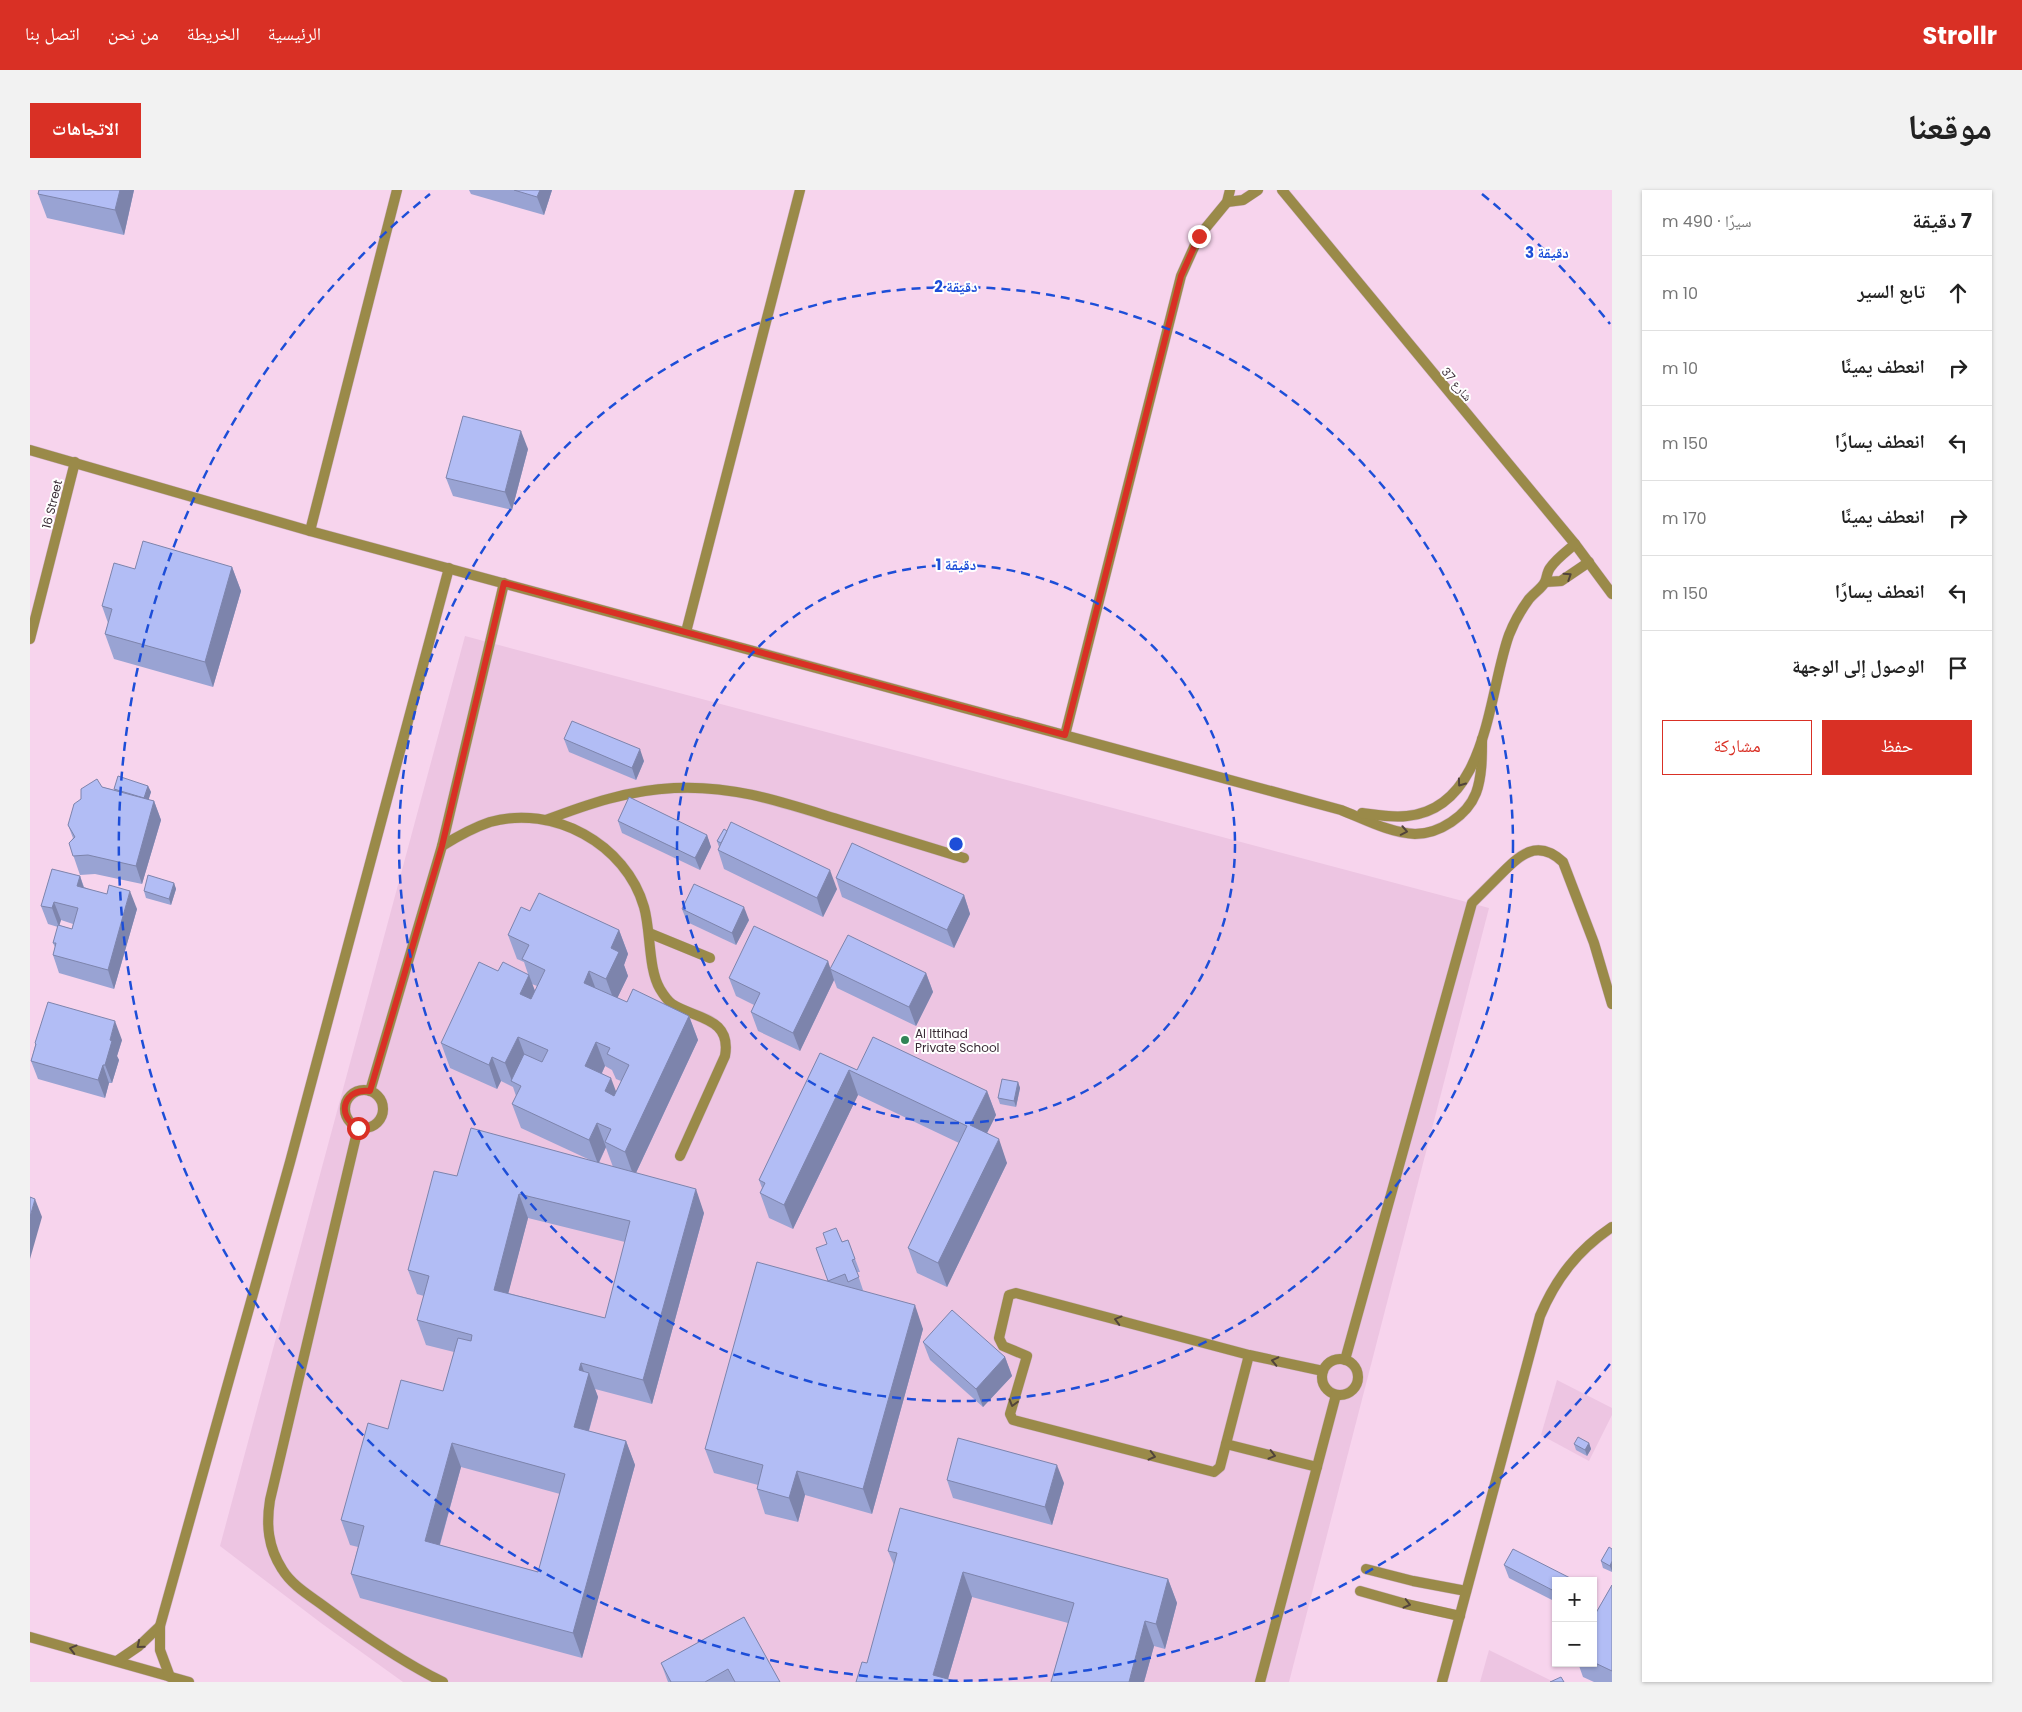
<!DOCTYPE html>
<html lang="ar">
<head>
<meta charset="utf-8">
<style>
	body { margin:0; font-family:Poppins,"Noto Naskh Arabic",sans-serif; background:#f2f2f2; color:#222; direction:rtl }
	.controls { position:absolute; right:15px; bottom:15px; display:grid; overflow:hidden; border-radius:0px; box-shadow:0 1px 4px #0004 }
	.controls button { width:45px; height:45px; display:grid; place-items:center; padding:0; border:0; border-bottom:1px solid #e0e0e0; background:#fff; color:#222; font:25px sans-serif }
	.stop { position:absolute; width:15px; height:15px; margin:-11px; border:4px solid #d93025; border-radius:50%; background:#fff }
	.stop.end { background:#d93025; border-color:#fff; box-shadow:0 1px 5px #0008 }
	.list { margin:0; padding:0; list-style:none }
	h2 { display:flex; justify-content:space-between; align-items:center; height:65px; margin:0; padding:0 20px; font-size:21px }
	h2 small { font-size:16px; font-weight:400; color:#767676 }
	.list li { display:grid; grid-template-columns:32px 1fr auto; gap:15px; align-items:center; box-sizing:border-box; height:75px; padding:0 20px; border-top:1px solid #e0e0e0 }
	.list b { display:block; font-size:19px; white-space:nowrap }
	.list em { font-size:16px; font-style:normal; color:#767676 }
	.actions { display:flex; gap:10px; padding:15px 20px }
	.actions a { flex:1; padding:11px 0; border:1px solid #d93025; border-radius:0px; text-align:center; font-size:18px; color:#d93025 }
	.actions .main { background:#d93025; color:#fff }
	.icon { flex:none; width:28px; height:28px; fill:none; stroke:currentColor; stroke-width:2; stroke-linecap:round; stroke-linejoin:round }
	.map { position:relative; flex:none; width:1582px; height:1492px; overflow:hidden; direction:ltr; border-radius:0px }
	header { display:flex; align-items:center; gap:30px; box-sizing:border-box; height:70px; padding:0 25px; background:#d93025; color:#fff }
	header strong { font-size:24px }
	nav { display:flex; gap:28px; margin-inline-start:auto; font-size:18px }
	.intro { display:flex; align-items:center; justify-content:space-between; box-sizing:border-box; height:120px; padding:0 30px }
	h1 { margin:0; font-size:35px }
	.button { padding:12px 22px; border-radius:0px; background:#d93025; color:#fff; font-size:18px; font-weight:700 }
	main { display:flex; gap:30px; padding:0 30px }
	aside { flex:1; background:#fff; border-radius:0px; box-shadow:0 1px 4px #0004 }
	.map>svg:first-child { display:block }
</style>
</head>
<body>
<header>
<strong>Strollr</strong>
<nav><a>الرئيسية</a><a>الخريطة</a><a>من نحن</a><a>اتصل بنا</a></nav>
</header>
<div class="intro"><h1>موقعنا</h1><a class="button">الاتجاهات</a></div>
<main>
<aside>
<h2>7 دقيقة<small>سيرًا · 490 m</small></h2>
<ul class="list">
<li><svg class="icon" aria-label="ahead" viewBox="0 0 24 24"><path d="M12 20V5M6 11l6-6 6 6"/></svg><div><b>تابع السير</b></div><em>10 m</em></li>
<li><svg class="icon" aria-label="right" viewBox="0 0 24 24"><path d="M7 20v-9h11M14 6l5 5-5 5"/></svg><div><b>انعطف يمينًا</b></div><em>10 m</em></li>
<li><svg class="icon" aria-label="left" viewBox="0 0 24 24"><path d="M17 20v-9H6M10 6l-5 5 5 5"/></svg><div><b>انعطف يسارًا</b></div><em>150 m</em></li>
<li><svg class="icon" aria-label="right" viewBox="0 0 24 24"><path d="M7 20v-9h11M14 6l5 5-5 5"/></svg><div><b>انعطف يمينًا</b></div><em>170 m</em></li>
<li><svg class="icon" aria-label="left" viewBox="0 0 24 24"><path d="M17 20v-9H6M10 6l-5 5 5 5"/></svg><div><b>انعطف يسارًا</b></div><em>150 m</em></li>
<li><svg class="icon" aria-label="arrive" viewBox="0 0 24 24"><path d="M6 21V4h12l-3 4 3 4H6"/></svg><div><b>الوصول إلى الوجهة</b></div></li>
</ul>
<div class="actions"><a class="main">حفظ</a><a>مشاركة</a></div>
</aside>
<div class="map">
<svg width="1582" height="1492" viewBox="0 0 1582 1492">
	<rect width="100%" height="100%" fill="#f7d4ed"/>
	<g fill="#edc5e2">
		<path d="M435,446L1459,718L1259,1492H373L291,1433L190,1356Z"/>
		<path d="M1527,1190L1582,1218V1225L1559,1271L1511,1245Z"/>
		<path d="M1459,1460L1524,1492H1450Z"/>
	</g>
	<g fill="none" stroke-linecap="round" stroke-linejoin="round">
		<defs>
			<g id="lane">
				<path d="M516,630C558,614 599,600 644,598C703,595 752,612 807,629C850,642 892,655 934,668"/>
				<path d="M412,656C428,646 442,638 460,632C523,614 596,654 614,717C621,741 618,779 630,799C633,804 637,810 642,814C665,829 702,827 695,866L650,966"/>
				<path d="M619,743L680,768"/>
				<circle cx="334" cy="919" r="19"/>
				<path d="M340,901L412,656L474,393"/>
				<path d="M328,938L240,1310C236,1335 238,1357 252,1379C261,1394 277,1404 291,1414C330,1443 370,1471 413,1492"/>
				<path d="M1219,1165L1190,1277L1184,1282L983,1230L980,1224L997,1166L973,1156L969,1148L979,1105L986,1103L1219,1165L1293,1181"/>
				<circle cx="1310" cy="1187" r="18"/>
				<path d="M1315,1170L1442,713C1451,704 1460,695 1470,685C1490,665 1507,648 1533,672L1564,753L1582,814"/>
				<path d="M1196,1254L1287,1277"/>
				<path d="M1336,1379L1383,1391L1436,1401"/>
				<path d="M1330,1401L1376,1414L1430,1426"/>
				<path d="M1230,1492L1306,1205"/>
			</g>
			<g id="street">
				<path d="M1252,0L1545,354L1582,404"/>
				<path d="M1197,12L1213,10L1228,0"/>
				<path d="M0,260L280,341L1311,620C1334,629 1360,643 1385,644C1409,644 1437,626 1446,603C1452,587 1452,567 1452,549"/>
				<path d="M280,341L367,0"/>
				<path d="M1515,392L1531,391L1559,372"/>
				<path d="M656,442L770,0"/>
				<path d="M0,449L45,272"/>
				<path d="M1035,545L1151,86L1169,46L1197,12L1200,0"/>
				<path d="M1332,623C1347,625 1362,628 1377,626C1458,618 1458,503 1479,445C1484,432 1491,420 1499,409C1504,403 1512,398 1515,392C1517,387 1517,382 1520,378C1526,369 1537,361 1545,354"/>
				<path d="M0,1447L159,1492"/>
				<path d="M87,1471L109,1456L130,1436"/>
				<path d="M140,1487L130,1460V1436L260,972L419,378"/>
				<path d="M1412,1492L1510,1126C1526,1088 1548,1060 1582,1037"/>
			</g>
		</defs>
		<use href="#lane" stroke="#d1b2c8" stroke-width="11"/>
		<use href="#street" stroke="#d1b2c8" stroke-width="11"/>
		<use href="#lane" stroke="#9a8a49" stroke-width="10"/>
		<use href="#street" stroke="#9a8a49" stroke-width="10"/>
	</g>
	<g fill="#99a3d3" fill-rule="evenodd">
		<path d="M9,0H104L94,45L17,28L8,4Z"/>
		<path d="M439,0H522L514,25L441,4Z"/>
		<path d="M498,259L482,320L423,306L416,288Z"/>
		<path d="M202,377L211,401L183,497L84,469L75,444L78,433L72,416L105,379Z"/>
		<path d="M534,549L614,571L606,590L539,562Z"/>
		<path d="M118,596L121,602L118,610L124,611L131,630L112,694L65,684L50,685L39,653L43,648L38,635L72,597L85,600L84,599Z"/>
		<path d="M588,631L677,645L681,657L670,680L592,643Z"/>
		<path d="M687,651L807,699L793,727L694,679L688,660L689,657Z"/>
		<path d="M50,686L54,697L107,719L84,799L29,783L23,765L25,757L23,753L28,737L18,734L11,716ZM31,730L43,734L42,739L29,735Z"/>
		<path d="M806,688L934,705L940,724L924,758L812,707Z"/>
		<path d="M144,693L146,699L141,715L116,708L114,701Z"/>
		<path d="M652,719L719,730L706,755L657,732Z"/>
		<path d="M500,721L589,740L598,764L594,775L598,786L587,808L597,812L659,826L668,850L606,983L674,1023L622,1214L565,1199L568,1207L559,1241L596,1251L605,1275L552,1468L330,1408L321,1384L328,1357L320,1355L311,1330L358,1239L413,1201L424,1162L396,1155L387,1130L394,1106L387,1104L378,1080L427,986L560,970L491,938L482,914L486,906L483,897L471,891L467,899L420,878L411,853L468,781L498,784L494,772L487,769L478,745ZM502,794L507,796L505,801ZM575,876L582,880L586,889L591,891L586,902L572,883ZM576,957V958L583,977L569,973ZM498,1028L595,1052L575,1128L478,1103ZM431,1277L530,1304L508,1382L410,1355Z"/>
		<path d="M798,771L800,779L896,783L903,802L886,836L807,798L804,790L770,861L728,841L721,822L724,815L706,806L699,788Z"/>
		<path d="M92,850L87,866L89,870L82,893H79L75,908L8,889L1,871L5,856V853Z"/>
		<path d="M790,863L827,880L957,901L966,925L957,943L977,973L917,1097L887,1083L878,1058L929,953L828,905L763,1039L739,1028L730,1003L732,998L729,990Z"/>
		<path d="M988,892L990,898L986,917L970,914L968,908Z"/>
		<path d="M818,1050L830,1082H827L833,1100H832L893,1139L842,1324L775,1305L768,1332L735,1324L727,1299L728,1295L684,1283L675,1259L798,1091L786,1058Z"/>
		<path d="M893,1152L975,1167L982,1186L953,1217L900,1170Z"/>
		<path d="M1559,1253L1561,1259L1557,1266L1546,1260L1544,1254Z"/>
		<path d="M917,1290L1034,1293L1022,1335L923,1308Z"/>
		<path d="M1579,1357L1582,1382L1573,1378L1571,1371Z"/>
		<path d="M858,1361L1138,1389L1147,1413L1135,1459L1124,1456L1114,1492H1021L1038,1433L942,1407L918,1489L864,1375Z"/>
		<path d="M1474,1375L1526,1391V1412L1479,1388Z"/>
		<path d="M1582,1395V1492H1564L1553,1487L1548,1473H1563V1428Z"/>
		<path d="M714,1427L750,1492H638L631,1473Z"/>
	</g>
	<g fill="#7d84ac">
		<path d="M90,0H104L94,45L85,20Z"/>
		<path d="M510,0H522L514,25L507,7Z"/>
		<path d="M491,241L498,259L482,320L475,302Z"/>
		<path d="M202,377L211,401L183,497L175,472Z"/>
		<path d="M610,559L614,571L606,590L602,578Z"/>
		<path d="M118,596L121,602L117,615L114,608Z"/>
		<path d="M124,611L131,630L112,694L106,676Z"/>
		<path d="M677,645L681,657L670,680L665,668Z"/>
		<path d="M800,680L807,699L793,727L787,708Z"/>
		<path d="M50,686L56,705L47,696Z"/>
		<path d="M144,693L146,699L141,715L139,709Z"/>
		<path d="M100,701L107,719L84,799L78,780Z"/>
		<path d="M934,705L940,724L924,758L917,740Z"/>
		<path d="M24,712L31,730L29,737L22,718Z"/>
		<path d="M714,717L719,730L706,755L702,743Z"/>
		<path d="M589,740L598,764L594,775L598,786L585,813L576,789L581,758Z"/>
		<path d="M798,771L804,790L770,861L763,843Z"/>
		<path d="M559,781L568,805L554,793Z"/>
		<path d="M896,783L903,802L886,836L879,817Z"/>
		<path d="M499,785L508,809L499,828L490,804Z"/>
		<path d="M659,826L668,850L604,987L595,962Z"/>
		<path d="M85,831L92,850L87,866L89,870L82,893L75,875L80,850Z"/>
		<path d="M488,847L497,871L482,891L475,873Z"/>
		<path d="M566,852L575,876L564,900L555,876Z"/>
		<path d="M462,867L471,891L467,899L459,875Z"/>
		<path d="M73,875L79,893L75,908L68,890Z"/>
		<path d="M819,880L828,905L763,1039L754,1015Z"/>
		<path d="M581,888L590,912L575,901Z"/>
		<path d="M988,892L990,898L986,917L984,911Z"/>
		<path d="M957,901L966,925L949,959L940,935Z"/>
		<path d="M567,933L576,957L568,974L559,950Z"/>
		<path d="M969,949L977,973L917,1097L908,1073Z"/>
		<path d="M666,999L674,1023L622,1214L613,1190Z"/>
		<path d="M489,1004L498,1028L473,1124L464,1100Z"/>
		<path d="M5,1009L12,1027L0,1069V1027Z"/>
		<path d="M885,1115L893,1139L842,1324L833,1299Z"/>
		<path d="M975,1167L982,1186L953,1217L946,1199Z"/>
		<path d="M551,1173L557,1190L559,1183L568,1207L553,1261L544,1237L549,1180Z"/>
		<path d="M596,1251L605,1275L552,1468L543,1443Z"/>
		<path d="M422,1253L431,1277L404,1375L395,1351Z"/>
		<path d="M1559,1253L1561,1259L1557,1266L1555,1260Z"/>
		<path d="M1027,1275L1034,1293L1022,1335L1015,1317Z"/>
		<path d="M767,1281L775,1305L768,1332L759,1308Z"/>
		<path d="M1582,1371V1382L1580,1376Z"/>
		<path d="M933,1382L942,1407L917,1492L903,1485Z"/>
		<path d="M1138,1389L1147,1413L1135,1459L1126,1434Z"/>
		<path d="M1115,1431L1124,1456L1114,1492H1099Z"/>
	</g>
	<g fill="#b2bdf5" stroke="#7d84ac" fill-rule="evenodd">
		<path d="M9,0H90L85,20L8,4Z"/>
		<path d="M484,0H510L507,7Z"/>
		<path d="M433,226L491,241L475,302L416,288Z"/>
		<path d="M113,351L202,377L175,472L75,444L82,419L72,416L84,373L105,379Z"/>
		<path d="M542,531L610,559L602,578L534,549Z"/>
		<path d="M88,586L118,596L114,608L84,599Z"/>
		<path d="M67,589L72,597L124,611L106,676L58,665L43,666L39,653L45,647L38,635L44,614L51,609V599Z"/>
		<path d="M599,607L677,645L665,668L588,631Z"/>
		<path d="M701,632L800,680L787,708L688,660Z"/>
		<path d="M694,639L697,641L691,653L687,651Z"/>
		<path d="M822,653L934,705L917,740L806,688Z"/>
		<path d="M22,679L50,686L47,696L77,704L79,695L100,701L78,780L23,765L26,753H23L28,735L42,739L48,718L24,712L22,718L11,716Z"/>
		<path d="M118,685L144,693L139,709L114,701Z"/>
		<path d="M664,694L714,717L702,743L652,719Z"/>
		<path d="M509,703L589,740L581,758L589,762L576,789L559,781L554,793L597,812L603,799L659,826L595,962L575,952L581,939L567,933L559,950L482,914L491,896L481,891L494,864L512,872L518,860L488,847L475,873L462,867L459,875L411,853L449,772L468,781L473,772L499,785L490,804L501,809L515,780L492,769L499,755L478,745L491,717L500,721ZM566,852L580,858L577,864L599,875L584,906L575,901L581,888L555,876Z"/>
		<path d="M724,736L798,771L763,843L721,822L730,803L699,788Z"/>
		<path d="M818,745L896,783L879,817L800,779Z"/>
		<path d="M18,812L85,831L80,850L82,851L75,875H73L68,890L1,871L6,854L5,853Z"/>
		<path d="M843,847L957,901L940,935L969,949L908,1073L878,1058L937,936L819,880L754,1015L730,1003L735,993L729,990L790,863L827,880Z"/>
		<path d="M972,889L988,892L984,911L968,908Z"/>
		<path d="M441,938L666,999L613,1190L551,1173L549,1180L559,1183L544,1237L596,1251L543,1443L321,1384L334,1336L311,1330L338,1233L358,1239L371,1190L413,1201L428,1148L441,1151L442,1145L387,1130L399,1086L378,1080L404,981L427,986ZM489,1004L600,1031L575,1128L464,1100ZM422,1253L535,1284L508,1382L395,1351Z"/>
		<path d="M0,1007L5,1009L0,1027Z"/>
		<path d="M806,1038L812,1052L818,1050L825,1069L822,1070L829,1087L818,1092L815,1084L798,1091L786,1058L797,1054L793,1043Z"/>
		<path d="M727,1072L885,1115L833,1299L767,1281L759,1308L727,1299L733,1275L675,1259Z"/>
		<path d="M922,1120L975,1167L946,1199L893,1152Z"/>
		<path d="M1548,1247L1559,1253L1555,1260L1544,1254Z"/>
		<path d="M928,1248L1027,1275L1015,1317L917,1290Z"/>
		<path d="M870,1318L1138,1389L1126,1434L1115,1431L1099,1492H1021L1044,1413L933,1382L903,1485L929,1492H826L832,1472L837,1473L867,1363L858,1361Z"/>
		<path d="M1579,1357L1582,1359V1371L1580,1376L1571,1371Z"/>
		<path d="M1483,1359L1546,1391H1526V1402L1474,1375Z"/>
		<path d="M1582,1395V1481L1563,1472V1428Z"/>
		<path d="M714,1427L750,1492H705L698,1479L675,1492H641L631,1473Z"/>
		<path d="M1531,1487L1534,1492H1520Z"/>
	</g>
	<defs><path id="oneway-chevron" d="M-2-3.5L2.5 0L-2 3.5" fill="none" stroke-width="1.6" stroke-linecap="round" stroke-linejoin="round" transform="scale(1.25)"/></defs>
	<g stroke="#52443b">
		<use href="#oneway-chevron" transform="translate(1538 386) rotate(-33)"/>
		<use href="#oneway-chevron" transform="translate(1431 593) rotate(126)"/>
		<use href="#oneway-chevron" transform="translate(1374 641) rotate(11)"/>
		<use href="#oneway-chevron" transform="translate(1088 1130) rotate(-165)"/>
		<use href="#oneway-chevron" transform="translate(1245 1171) rotate(-167)"/>
		<use href="#oneway-chevron" transform="translate(983 1213) rotate(106)"/>
		<use href="#oneway-chevron" transform="translate(1242 1265) rotate(14)"/>
		<use href="#oneway-chevron" transform="translate(1122 1266) rotate(14)"/>
		<use href="#oneway-chevron" transform="translate(1377 1414) rotate(14)"/>
		<use href="#oneway-chevron" transform="translate(110 1455) rotate(141)"/>
		<use href="#oneway-chevron" transform="translate(43 1459) rotate(-165)"/>
	</g>
	<g fill="none" stroke-linecap="round" stroke-linejoin="round">
		<path stroke="#d93025" stroke-width="6" d="M328,938C305,925 314,898 340,901L412,656L474,393L1035,545L1151,86L1169,46"/>
	</g>
	<g fill="none" stroke="#1d4ed8" stroke-width="2.5" stroke-dasharray="9 6">
		<circle cx="926" cy="654" r="279"/>
		<circle cx="926" cy="654" r="557"/>
		<path d="M1580 1174A836 836 0 1 1 400 4M1452 4A836 836 0 0 1 1580 134"/>
	</g>
	<circle fill="#318456" stroke="#fff" stroke-width="2" cx="875" cy="850" r="5"/>
	<g text-anchor="middle" dominant-baseline="central" stroke-width="4" stroke-linejoin="round" paint-order="stroke">
		<g font-size="12" fill="#3a2c36" stroke="#fff">
			<text transform="translate(1427 194) rotate(50)">شارع 37</text>
			<text transform="translate(22 314) rotate(-76)">16 Street</text>
		</g>
		<g font-size="12" fill="#3a2c36" stroke="#fff" text-anchor="start">
			<text x="885" y="843">Al Ittihad<tspan x="885" dy="14">Private School</tspan></text>
		</g>
	</g>
	<circle cx="926" cy="654" r="8" fill="#1d4ed8" stroke="#fff" stroke-width="2.5"/>
	<g font-size="15" text-anchor="middle" font-weight="bold" fill="#1d4ed8" stroke="#fff" stroke-width="4" stroke-linejoin="round" paint-order="stroke">
		<text x="1517" y="68">3 دقيقة</text>
		<text x="926" y="102">2 دقيقة</text>
		<text x="926" y="380">1 دقيقة</text>
	</g>
</svg>
<div class="controls">
<button>+</button>
<button>−</button>
</div>
<div class="stop" style="left:328px;top:938px"></div>
<div class="stop end" style="left:1169px;top:46px"></div>
</div>
</main>
</body>
</html>
